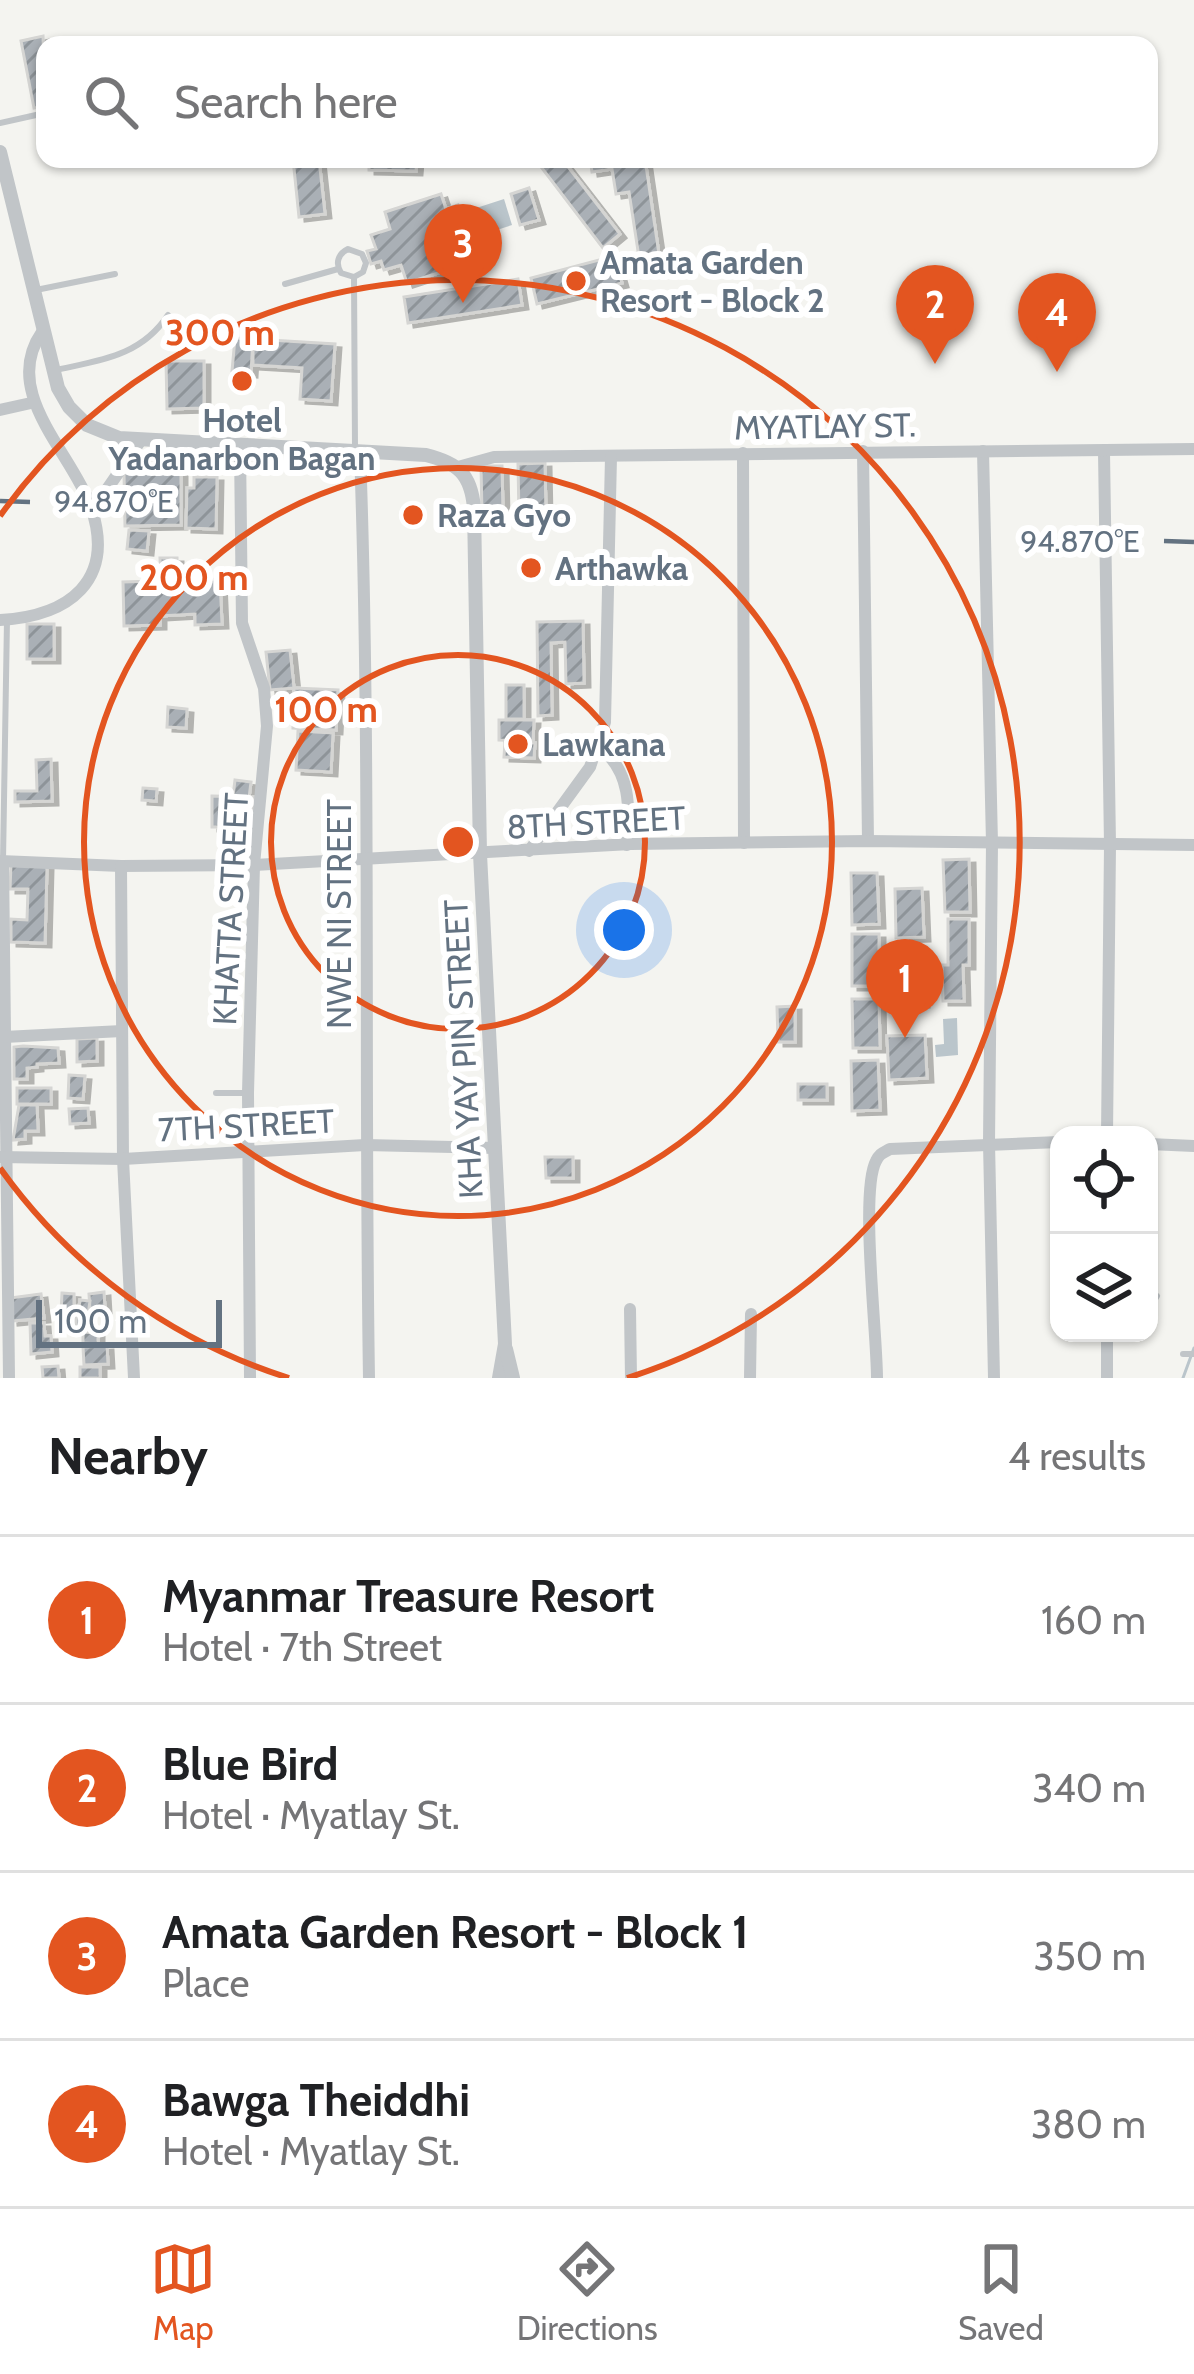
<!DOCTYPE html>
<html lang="en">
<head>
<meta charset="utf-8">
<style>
	body { margin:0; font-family:Cabin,sans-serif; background:#f6f6f6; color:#202124 }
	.controls { position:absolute; right:36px; bottom:36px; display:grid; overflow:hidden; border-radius:24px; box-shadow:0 3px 9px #0004 }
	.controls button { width:108px; height:108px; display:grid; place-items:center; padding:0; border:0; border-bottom:3px solid #e0e0e0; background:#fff; color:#202124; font:60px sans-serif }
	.scale { position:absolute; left:36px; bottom:30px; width:186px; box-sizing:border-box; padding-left:12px; border:6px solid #637281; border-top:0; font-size:33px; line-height:42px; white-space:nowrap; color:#637281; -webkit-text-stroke:9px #fff; paint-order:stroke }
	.you { position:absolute; left:624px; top:930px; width:42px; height:42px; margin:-30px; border:9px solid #fff; border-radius:50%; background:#1a73e8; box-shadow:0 0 0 18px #1a73e833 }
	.badge { display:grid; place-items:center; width:78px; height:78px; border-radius:50%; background:#e35520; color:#fff; font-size:39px; font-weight:700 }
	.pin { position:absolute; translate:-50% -99px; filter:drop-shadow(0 3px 6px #0008) }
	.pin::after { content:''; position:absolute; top:63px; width:42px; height:36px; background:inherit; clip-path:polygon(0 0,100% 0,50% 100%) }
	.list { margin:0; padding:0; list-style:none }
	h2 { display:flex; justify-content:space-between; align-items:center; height:156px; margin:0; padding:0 48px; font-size:51px }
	h2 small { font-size:39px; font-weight:400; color:#757577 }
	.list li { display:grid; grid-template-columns:78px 1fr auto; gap:36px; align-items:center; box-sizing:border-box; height:168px; padding:0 48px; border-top:3px solid #e0e0e0 }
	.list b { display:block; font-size:45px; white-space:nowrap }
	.list p { margin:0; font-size:39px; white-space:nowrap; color:#757577 }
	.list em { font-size:39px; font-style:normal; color:#757577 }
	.icon { flex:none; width:66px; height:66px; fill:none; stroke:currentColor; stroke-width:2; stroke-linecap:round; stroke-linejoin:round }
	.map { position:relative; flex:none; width:1194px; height:1378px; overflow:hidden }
	.search { position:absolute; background:#fff; box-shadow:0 3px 9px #0004; left:36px; right:36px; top:36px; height:132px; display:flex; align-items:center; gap:30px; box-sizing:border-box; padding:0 42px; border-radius:24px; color:#757577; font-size:45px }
	.sheet { height:828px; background:#fff }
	nav { display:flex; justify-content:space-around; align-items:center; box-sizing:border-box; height:168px; border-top:3px solid #e0e0e0; background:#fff; font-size:33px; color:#757577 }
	nav a { display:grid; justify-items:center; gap:6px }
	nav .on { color:#e35520 }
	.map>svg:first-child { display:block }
</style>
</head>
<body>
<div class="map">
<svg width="1194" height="1378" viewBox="0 0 1194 1378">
	<defs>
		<pattern id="building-hatch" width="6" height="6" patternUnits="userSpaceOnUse" patternTransform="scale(3)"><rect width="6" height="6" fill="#aab0b6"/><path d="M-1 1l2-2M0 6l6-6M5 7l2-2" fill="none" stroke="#8e9499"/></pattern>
		<filter id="shadow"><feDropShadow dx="6" dy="4" stdDeviation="0" flood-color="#0004"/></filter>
	</defs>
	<rect width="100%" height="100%" fill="#f4f4f0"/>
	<g fill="#bac5cb">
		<path d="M504,199L512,225L469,239L461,213Z"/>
		<path d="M957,1018L958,1055L936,1057L935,1045L944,1044L943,1019Z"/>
	</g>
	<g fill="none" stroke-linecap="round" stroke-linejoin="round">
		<path stroke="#bac5cb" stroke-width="3" d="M1183,1378L1194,1348"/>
	</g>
	<g fill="url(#building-hatch)" stroke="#d5d5d3" stroke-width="3" filter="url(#shadow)">
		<path d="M43,36L45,106L34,108L21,41Z"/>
		<path d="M293,159H319L325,214L299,217Z"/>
		<path d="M369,159H417L416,171L369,170Z"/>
		<path d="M535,159H562L620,234L603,248Z"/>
		<path d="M590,159H645L660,261L640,264L629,192L616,194L612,169L592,172Z"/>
		<path d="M529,188L539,220L520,225L511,194Z"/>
		<path d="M441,194L446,209L458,205L469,239L471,245L458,249L463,265L407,283L401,265L384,270L381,261L371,264L367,251L376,249L371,235L390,229L385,212Z"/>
		<path d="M614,256L622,283L537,304L531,278Z"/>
		<path d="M518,279L522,305L408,323L404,297Z"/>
		<path d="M235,338L253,339L251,373L232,371Z"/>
		<path d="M253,339L335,344L331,401L300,399L302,368L253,365Z"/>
		<path d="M166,361H204V408L167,409Z"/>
		<path d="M545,463L546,515L519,516L518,464Z"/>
		<path d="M481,466H502L503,513L482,514Z"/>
		<path d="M124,473H181V525L125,526Z"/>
		<path d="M194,477H217L216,529L186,528L187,488H194Z"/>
		<path d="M129,530L149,531L147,551L127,549Z"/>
		<path d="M160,558H177V580L161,581Z"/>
		<path d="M220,579L222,624L195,625V614L160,616V625L124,626L123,582Z"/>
		<path d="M583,621L584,683L566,684L565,642L551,643L552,715L538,716L537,622Z"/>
		<rect x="27" y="624" width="27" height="35"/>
		<path d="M290,650L294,688L270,690L266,652Z"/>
		<rect x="506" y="685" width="18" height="34"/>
		<path d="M294,688L338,690L336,730L293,728Z"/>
		<path d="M168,707L187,709L186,728L167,727Z"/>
		<path d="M499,720H534L533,741L499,740Z"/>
		<path d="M298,731L333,733L331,772L296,770Z"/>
		<path d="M505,742L535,743L534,758L504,757Z"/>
		<path d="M51,759L52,801L15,802V791H37L36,760Z"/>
		<path d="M235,780L251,782L249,798L233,796Z"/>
		<path d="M143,788L157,789L156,801L142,800Z"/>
		<path d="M212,796L253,797V827H212Z"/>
		<path d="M969,859L970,912H945L943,860Z"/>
		<path d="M11,865L47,866L45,943L11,942V919L27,920L28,889H10Z"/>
		<path d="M851,873H877L879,924L852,925Z"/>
		<path d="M922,888L924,937L896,938L895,889Z"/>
		<path d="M948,919H969V965H963L964,1001H943L942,965H948Z"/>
		<rect x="852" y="934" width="27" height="52"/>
		<path d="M922,952L923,1003H896L894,953Z"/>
		<path d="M852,999H879L880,1048H853Z"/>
		<path d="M795,1006V1042H778L777,1007Z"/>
		<path d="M925,1035L927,1078L889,1080L887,1036Z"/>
		<path d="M97,1038V1061L77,1062V1039Z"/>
		<path d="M23,1046L58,1048L59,1063L37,1064V1067L27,1068V1079H14V1047Z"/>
		<path d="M878,1060L880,1110L852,1111L851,1061Z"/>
		<path d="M69,1075L85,1076L83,1099L68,1098Z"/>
		<rect x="798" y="1084" width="29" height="16"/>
		<rect x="17" y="1088" width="34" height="16"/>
		<path d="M19,1105H37L38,1131H25V1139L13,1140Z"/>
		<path d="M88,1108L89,1123L70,1124L69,1109Z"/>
		<path d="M545,1157H573V1178H546Z"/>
		<path d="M104,1292L105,1309L90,1311L89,1294Z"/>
		<path d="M62,1293L74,1294V1312H61Z"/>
		<path d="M41,1294L44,1318L12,1321L10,1298Z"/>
		<path d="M80,1300L90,1301L88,1315L78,1314Z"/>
		<path d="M76,1318H88L87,1331L76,1330Z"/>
		<path d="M30,1323H44L45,1336H51L52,1352L31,1354Z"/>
		<path d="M83,1332L98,1333V1344L83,1343Z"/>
		<path d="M107,1346L108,1364L84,1365L83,1347Z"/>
		<path d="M58,1366L59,1378H43L42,1367Z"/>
		<rect x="80" y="1367" width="20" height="11"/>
	</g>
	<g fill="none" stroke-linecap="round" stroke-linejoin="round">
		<g stroke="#c1c5c8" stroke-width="6">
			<path d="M0,123L45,113"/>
			<path d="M354,277L341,273C335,263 338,254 348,249L362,254L366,263L363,272L354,277L355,448"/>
			<path d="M285,284L338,269"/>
			<path d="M36,290L115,274"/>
			<path d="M56,370C101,360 141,356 168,315"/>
			<path d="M3,861L7,620"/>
			<path d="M216,1093H248"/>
			<path d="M1149,1308L1157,1296"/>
			<path d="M1183,1354H1194"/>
		</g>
		<g stroke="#c1c5c8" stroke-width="12">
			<path d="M0,410L31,403"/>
			<path d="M240,447L242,623L264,688L267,726L254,865L248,1093L250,1378"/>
			<path d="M360,451C371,760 364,1069 369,1378"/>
			<path d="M863,451L868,841"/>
			<path d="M983,451L992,843L989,1143L994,1378"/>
			<path d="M1104,452L1110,845L1107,1135"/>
			<path d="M743,453L744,843"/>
			<path d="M458,467L494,457L1194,449"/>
			<path d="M92,511L141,440"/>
			<path d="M0,620C69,616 116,581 91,507C72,453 0,392 42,332"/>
			<path d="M599,747C631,770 630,808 627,845"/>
			<path d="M529,851L590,767L605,722L611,457"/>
			<path d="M0,861L121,866L254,865L631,844L868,841L1194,845"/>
			<path d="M3,861L9,1378"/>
			<path d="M121,866L123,1159L134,1378"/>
			<path d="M4,1037L122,1031"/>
			<path d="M1149,1144L1194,1146"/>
			<path d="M0,1157L123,1159L365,1145L496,1148"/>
			<path d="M630,1309L631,1378"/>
			<path d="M1107,1333V1378"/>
			<path d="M750,1378L751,1314"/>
			<path d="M877,1378C877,1334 860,1191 876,1161C880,1153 883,1153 890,1149L1059,1142"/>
		</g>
		<g stroke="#c1c5c8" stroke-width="14">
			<path d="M0,152L58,388L69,407L87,425L119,438L426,455C458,463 471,474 474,508L480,854L505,1344L499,1378"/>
			<path d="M506,1349L513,1378"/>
		</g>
	</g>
	<path fill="none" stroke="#637281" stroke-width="4.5" d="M0,501L30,502M1164,541L1194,542"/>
	<g fill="none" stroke="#e35520" stroke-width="6">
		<circle cx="458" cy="842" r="187"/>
		<circle cx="458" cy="842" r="374"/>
		<path d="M289 1378A562 562 0 0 1 0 1168M0 516A562 562 0 1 1 627 1378"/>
	</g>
	<g fill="#e35520" stroke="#fff" stroke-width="4.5">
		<circle cx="576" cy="281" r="12"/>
		<circle cx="242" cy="381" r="12"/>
		<circle cx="413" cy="515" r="12"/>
		<circle cx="531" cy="568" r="12"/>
		<circle cx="518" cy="744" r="12"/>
	</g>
	<g text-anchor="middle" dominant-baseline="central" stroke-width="12" stroke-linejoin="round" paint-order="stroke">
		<g font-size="33" font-weight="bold" fill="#637281" stroke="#fff" text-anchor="start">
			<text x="600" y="262">Amata Garden<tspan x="600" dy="38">Resort - Block 2</tspan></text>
			<text x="242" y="420" text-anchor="middle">Hotel<tspan x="242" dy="38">Yadanarbon Bagan</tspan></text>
			<text x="437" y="515">Raza Gyo</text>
			<text x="555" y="568">Arthawka</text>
			<text x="542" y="744">Lawkana</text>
		</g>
		<g font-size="33" fill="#637281" stroke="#fff">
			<text transform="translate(825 426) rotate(-1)">MYATLAY ST.</text>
			<text transform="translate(596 822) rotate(-3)">8TH STREET</text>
			<text transform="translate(230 909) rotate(-87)">KHATTA STREET</text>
			<text transform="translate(339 914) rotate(-90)">NWE NI STREET</text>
			<text transform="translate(463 1049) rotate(-93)">KHA YAY PIN STREET</text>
			<text transform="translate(246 1125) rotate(-3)">7TH STREET</text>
		</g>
	</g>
	<g font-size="30" text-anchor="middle" fill="#637281" stroke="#fff" stroke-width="12" stroke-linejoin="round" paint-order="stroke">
		<text x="114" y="512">94.870°E</text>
		<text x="1080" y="552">94.870°E</text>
	</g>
	<circle cx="458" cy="842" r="18" fill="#e35520" stroke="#fff" stroke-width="6"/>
	<g font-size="36" text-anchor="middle" font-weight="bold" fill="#e35520" stroke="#fff" stroke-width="12" stroke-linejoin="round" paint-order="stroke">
		<text x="220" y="345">300 m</text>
		<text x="194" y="590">200 m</text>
		<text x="326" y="722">100 m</text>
	</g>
</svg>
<div class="controls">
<button><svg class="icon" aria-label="locate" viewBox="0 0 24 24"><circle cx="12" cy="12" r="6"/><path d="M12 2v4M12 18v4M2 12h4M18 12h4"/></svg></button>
<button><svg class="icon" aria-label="layers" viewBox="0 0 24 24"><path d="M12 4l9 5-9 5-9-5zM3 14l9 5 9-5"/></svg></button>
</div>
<div class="scale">100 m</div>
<div class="you"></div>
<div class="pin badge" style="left:905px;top:1038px">1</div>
<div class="pin badge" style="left:935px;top:364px">2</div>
<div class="pin badge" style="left:463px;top:303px">3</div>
<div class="pin badge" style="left:1057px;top:372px">4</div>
<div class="search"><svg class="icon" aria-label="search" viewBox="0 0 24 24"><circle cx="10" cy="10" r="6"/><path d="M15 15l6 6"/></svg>Search here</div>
</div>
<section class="sheet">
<h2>Nearby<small>4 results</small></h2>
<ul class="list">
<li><span class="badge">1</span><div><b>Myanmar Treasure Resort</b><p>Hotel · 7th Street</p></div><em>160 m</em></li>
<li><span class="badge">2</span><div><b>Blue Bird</b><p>Hotel · Myatlay St.</p></div><em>340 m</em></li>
<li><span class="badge">3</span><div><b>Amata Garden Resort - Block 1</b><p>Place</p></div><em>350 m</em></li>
<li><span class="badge">4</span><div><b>Bawga Theiddhi</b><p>Hotel · Myatlay St.</p></div><em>380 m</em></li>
</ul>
</section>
<nav>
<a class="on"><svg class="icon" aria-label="map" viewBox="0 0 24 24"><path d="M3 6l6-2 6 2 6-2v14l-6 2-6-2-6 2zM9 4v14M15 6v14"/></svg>Map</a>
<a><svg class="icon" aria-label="directions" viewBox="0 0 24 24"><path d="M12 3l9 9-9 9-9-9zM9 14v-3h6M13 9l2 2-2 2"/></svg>Directions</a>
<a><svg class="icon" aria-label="saved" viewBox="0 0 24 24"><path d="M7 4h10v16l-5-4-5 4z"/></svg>Saved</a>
</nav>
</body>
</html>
